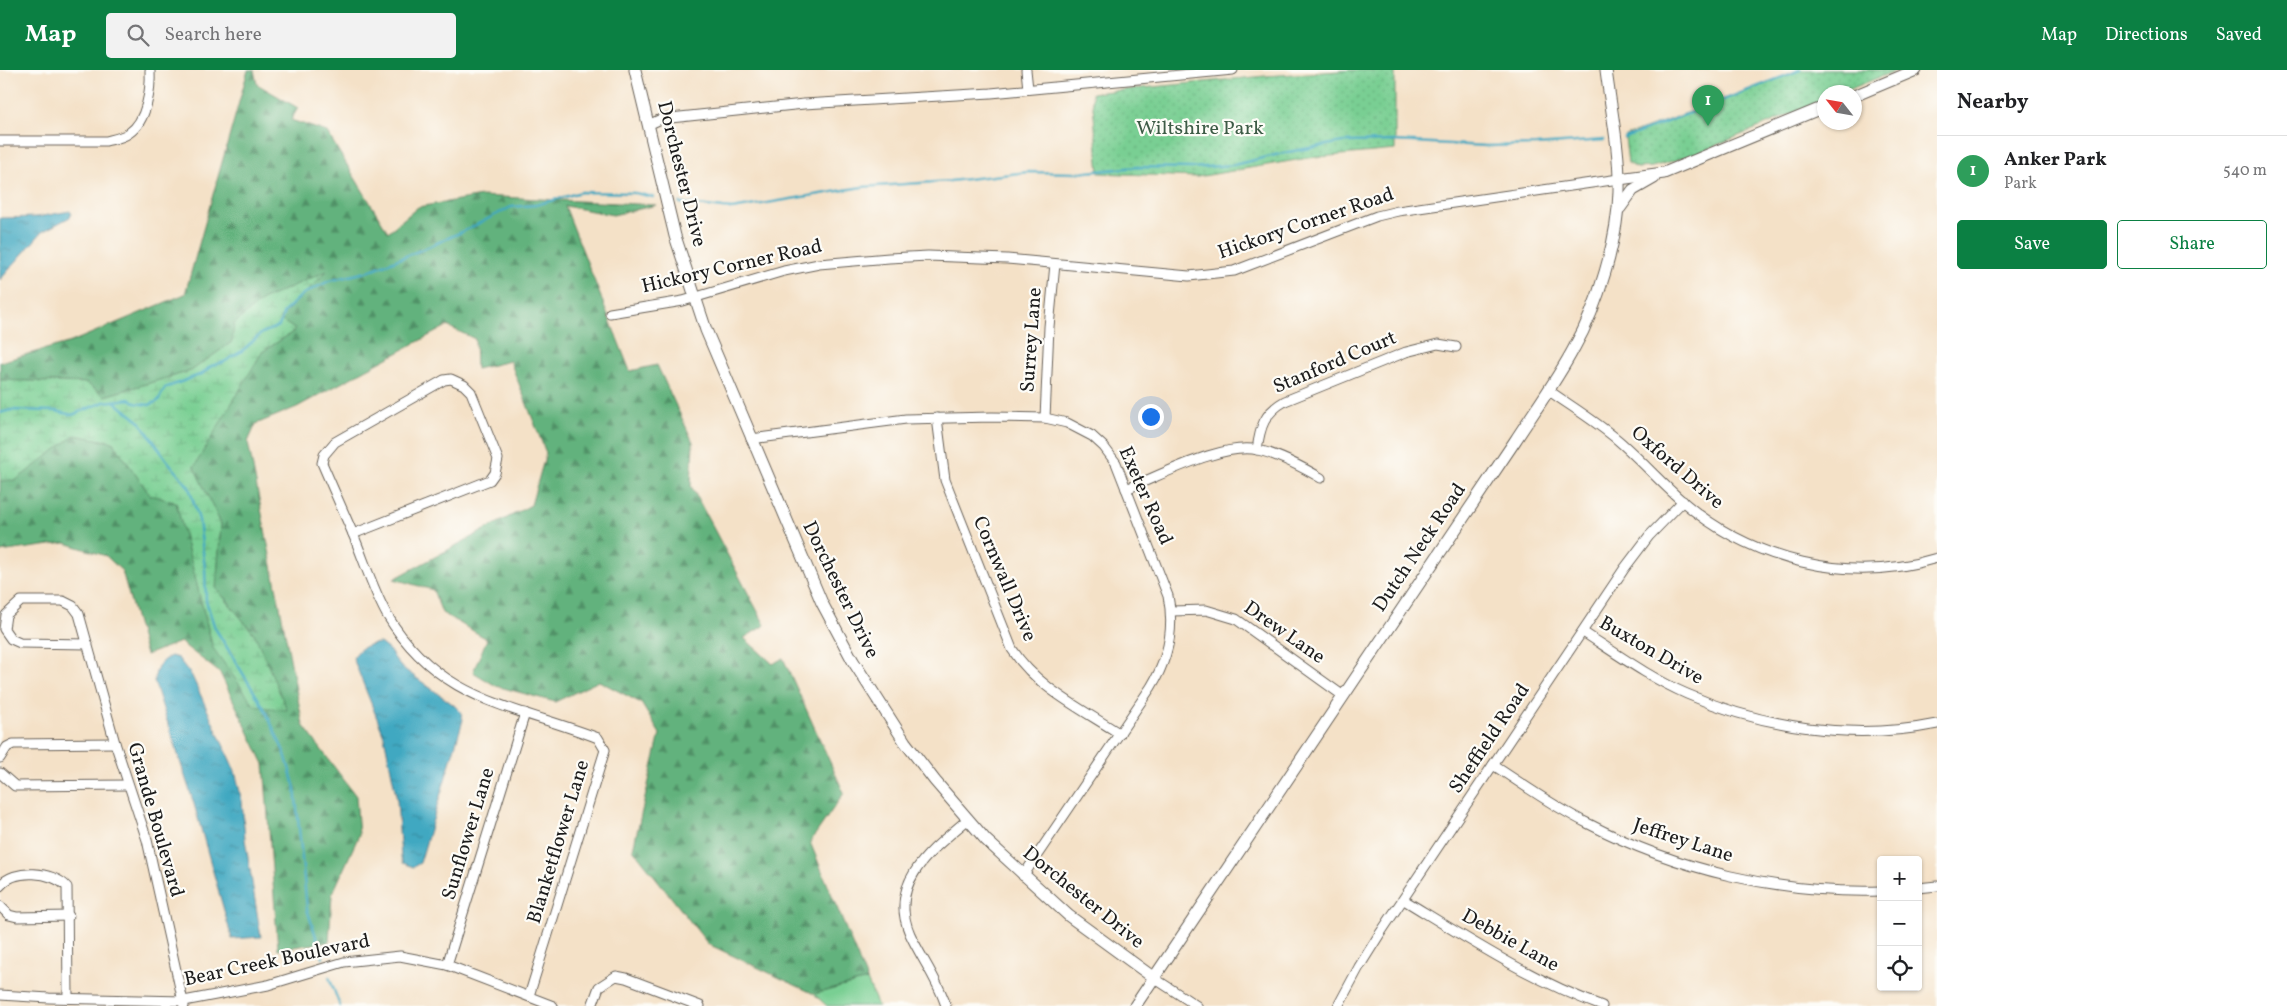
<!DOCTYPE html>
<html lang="en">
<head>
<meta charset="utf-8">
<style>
	body { margin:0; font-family:Vollkorn,serif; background:#f2f2f2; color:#202124 }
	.controls { position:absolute; right:15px; bottom:15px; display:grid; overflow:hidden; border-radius:5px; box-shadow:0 1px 4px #0004 }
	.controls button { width:45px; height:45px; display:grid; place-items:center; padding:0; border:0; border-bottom:1px solid #e0e0e0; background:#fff; color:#202124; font:25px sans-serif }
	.compass { position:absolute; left:1817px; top:15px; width:45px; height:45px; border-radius:50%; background:#fff; box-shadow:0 1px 4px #0004; rotate:301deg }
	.you { position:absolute; left:1150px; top:346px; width:18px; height:18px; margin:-12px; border:4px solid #fff; border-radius:50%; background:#1a73e8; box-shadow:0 0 0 8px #1a73e833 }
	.badge { display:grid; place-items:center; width:32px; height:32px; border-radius:50%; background:#0b8043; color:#fff; font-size:16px; font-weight:700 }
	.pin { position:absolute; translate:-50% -41px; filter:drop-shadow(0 1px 2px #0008) }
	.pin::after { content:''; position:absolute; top:26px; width:18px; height:15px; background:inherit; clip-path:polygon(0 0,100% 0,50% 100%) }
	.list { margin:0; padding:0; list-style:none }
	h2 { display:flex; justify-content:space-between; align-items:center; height:65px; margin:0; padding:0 20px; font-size:21px }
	h2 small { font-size:16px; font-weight:400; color:#757577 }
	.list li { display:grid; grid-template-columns:32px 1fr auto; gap:15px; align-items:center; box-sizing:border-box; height:70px; padding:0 20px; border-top:1px solid #e0e0e0 }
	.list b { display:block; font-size:19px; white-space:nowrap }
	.list p { margin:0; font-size:16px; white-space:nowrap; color:#757577 }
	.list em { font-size:16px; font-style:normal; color:#757577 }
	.actions { display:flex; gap:10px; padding:15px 20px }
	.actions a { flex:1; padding:11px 0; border:1px solid #0b8043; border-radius:5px; text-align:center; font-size:18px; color:#0b8043 }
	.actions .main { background:#0b8043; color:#fff }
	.icon { flex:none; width:28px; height:28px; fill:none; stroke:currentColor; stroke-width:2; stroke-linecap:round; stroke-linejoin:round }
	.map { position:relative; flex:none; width:1937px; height:936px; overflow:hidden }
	header { display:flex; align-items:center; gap:30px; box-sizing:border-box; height:70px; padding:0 25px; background:#0b8043; color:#fff }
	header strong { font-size:24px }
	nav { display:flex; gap:28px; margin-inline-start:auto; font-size:18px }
	.search { width:350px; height:45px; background:#f2f2f2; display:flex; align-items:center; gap:12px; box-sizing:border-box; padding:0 18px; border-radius:5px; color:#757577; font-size:19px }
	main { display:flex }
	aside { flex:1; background:#fff }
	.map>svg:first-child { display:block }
</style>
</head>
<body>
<header>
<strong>Map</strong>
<div class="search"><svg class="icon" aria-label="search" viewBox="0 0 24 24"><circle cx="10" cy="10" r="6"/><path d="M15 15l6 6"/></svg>Search here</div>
<nav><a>Map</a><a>Directions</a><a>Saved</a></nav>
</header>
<main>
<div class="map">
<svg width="1937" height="936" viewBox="0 0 1937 936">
	<defs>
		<pattern id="forest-firs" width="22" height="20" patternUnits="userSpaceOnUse" patternTransform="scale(1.25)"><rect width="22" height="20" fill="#62b27d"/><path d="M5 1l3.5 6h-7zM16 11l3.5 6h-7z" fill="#509066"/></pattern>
		<pattern id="wetland-marsh" width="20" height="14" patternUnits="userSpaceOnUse" patternTransform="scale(1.25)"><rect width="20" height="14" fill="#79cf93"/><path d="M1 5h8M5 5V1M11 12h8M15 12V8" fill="none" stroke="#68b17e"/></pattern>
		<pattern id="park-dots" width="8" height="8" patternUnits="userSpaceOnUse" patternTransform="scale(1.25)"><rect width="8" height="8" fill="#79cf93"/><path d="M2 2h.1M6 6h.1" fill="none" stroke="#68b17e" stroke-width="1.8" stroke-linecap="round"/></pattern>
		<pattern id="water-ripples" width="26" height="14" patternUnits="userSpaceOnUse" patternTransform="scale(1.25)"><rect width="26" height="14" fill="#41a8c1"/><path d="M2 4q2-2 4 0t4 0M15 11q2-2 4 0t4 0" fill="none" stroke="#36889c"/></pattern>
	</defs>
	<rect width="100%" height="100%" fill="#fdfcf7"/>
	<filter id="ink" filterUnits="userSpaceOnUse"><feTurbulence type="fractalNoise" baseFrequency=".02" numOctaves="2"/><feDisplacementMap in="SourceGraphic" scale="10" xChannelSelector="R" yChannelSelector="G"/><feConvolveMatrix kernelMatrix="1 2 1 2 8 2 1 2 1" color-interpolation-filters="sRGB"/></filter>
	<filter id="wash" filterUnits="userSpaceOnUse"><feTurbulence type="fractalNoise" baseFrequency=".0096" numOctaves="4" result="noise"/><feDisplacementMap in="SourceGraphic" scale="20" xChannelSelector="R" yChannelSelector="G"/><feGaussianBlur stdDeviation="1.12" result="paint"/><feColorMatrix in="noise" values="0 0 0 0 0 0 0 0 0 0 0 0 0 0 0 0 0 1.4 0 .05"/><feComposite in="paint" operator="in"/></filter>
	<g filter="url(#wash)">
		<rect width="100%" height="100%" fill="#f4e1c7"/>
		<path fill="#79cf93" stroke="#4a7658" d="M867,910L878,936H827L814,924Z"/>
		<path fill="url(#forest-firs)" stroke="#3f674c" d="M248,0H254L257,14L298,38L291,50L327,62L388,162L418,137L481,126L657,135L613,145L565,136L630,301L657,295L693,372L691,416L765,555L744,568L773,594L783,588L844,723L810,772L867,910L814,924L708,874L633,779L660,664L641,633L599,611L555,632L496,616L473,602L487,569L442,543L433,520L394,509L531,435L546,383L510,291L476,299L475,269L447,256L297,337L256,354L248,372L303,655L356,726L359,765L332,825L329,872L278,879L264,694L220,603L180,572L146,585L122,501L106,486L65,473L0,482V411L16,409L75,365L113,372L150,425L176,432L213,578L255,565L216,518L221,454L193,397L262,282L296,260L279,249L326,202L262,230L232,272L191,301L105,326L86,313L0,310V292L71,272L185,224Z"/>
		<path fill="url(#wetland-marsh)" stroke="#4a7658" d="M327,201L279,249L296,260L262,282L194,397L221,454L216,518L255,565L287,640L255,636L213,578L176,432L150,425L113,372L75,365L16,410L0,411V310L86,313L105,326L191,301L232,272L234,254L262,230Z"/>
		<g fill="url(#park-dots)" stroke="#4a7658">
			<path d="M1354,0H1395V80L1308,88L1197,107L1099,103L1092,23L1265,6Z"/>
			<path d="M1800,0H1897L1843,22H1824V30L1693,85L1652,97L1637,98L1628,93L1625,68L1626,66Z"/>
		</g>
		<g fill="url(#water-ripples)" stroke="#2e626e">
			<path d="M70,141L72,144L70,147L42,162L0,210V148L37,147Z"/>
			<path d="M380,573L389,580L400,596L454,635L461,642L463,650L420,793L413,797L403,793L401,788L397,730L384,666L353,588C360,577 367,574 380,573Z"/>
			<path d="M171,586L178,588L192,606L235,701L242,731L245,769L261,867L232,869L194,734L154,611C156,598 159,591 171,586Z"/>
		</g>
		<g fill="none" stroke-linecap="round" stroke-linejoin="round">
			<g stroke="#41a8c1" stroke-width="2.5">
				<path d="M1625,68L1800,0"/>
				<path d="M680,133L732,139L862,117L950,111L1028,102L1077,103L1137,97L1191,98L1233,95L1288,82L1343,72L1395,71L1486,76L1536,75L1604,70"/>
				<path d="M115,332L140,352L166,389L189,417L199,450L205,499L206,531L215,558L264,638L285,684L295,718L307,839L323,888"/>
				<path d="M0,343L11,340L56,341L72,345L104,332L130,329L135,333L149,335L158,331L165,318L202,304L211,296L224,292L242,281L262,263L279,256L284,242L303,224L329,211L366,202L426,178L466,160L511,137L536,135L581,122L635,123L653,127"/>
				<path d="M329,907L340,936"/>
			</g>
		</g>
	</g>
	<g filter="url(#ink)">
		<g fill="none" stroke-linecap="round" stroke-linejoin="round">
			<defs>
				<g id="minor">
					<path d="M1026,0L1028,19"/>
					<path d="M648,55L661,49L804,34L991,23L1233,0"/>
					<path d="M0,71H106C114,69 122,68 129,63C147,51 151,19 150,0"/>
					<path d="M610,243L683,231L784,201L819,194L889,188L928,186L1007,189L1189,206L1234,201L1377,146L1398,141L1619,109"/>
					<path d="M451,309L464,315L471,322L498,389L495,403L490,410L353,464L322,393L324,385L335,372L444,310Z"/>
					<path d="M1548,320C1572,337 1597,352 1619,371C1641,390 1660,412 1682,431C1752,491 1848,515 1937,488"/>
					<path d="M937,348L945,410L1012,579C1037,618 1082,639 1120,664"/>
					<path d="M1045,348L1049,257L1055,194"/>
					<path d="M751,369L906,349L992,347L1045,348L1067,353L1092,366L1104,377L1116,393L1168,526C1175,559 1168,589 1151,617L1023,806"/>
					<path d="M1257,380C1260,357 1264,343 1285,331L1406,282L1438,274L1456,277"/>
					<path d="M1126,419C1160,406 1223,372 1258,380C1280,385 1302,397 1321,408"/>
					<path d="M353,464C364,490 373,520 387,545C440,632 512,635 598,668L605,680L529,926"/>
					<path d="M1172,541L1206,540L1236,549L1342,625"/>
					<path d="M1583,562C1617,584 1650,608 1687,624C1764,658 1854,671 1937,654"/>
					<path d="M88,574L20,573L11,569L4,559L6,545L21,531H63L73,536L79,544L115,673L147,770L184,936"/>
					<path d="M0,688L7,677L13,674L115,673"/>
					<path d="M1493,695C1524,715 1554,737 1587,753C1677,800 1779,824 1881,821"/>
					<path d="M0,703L15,716L128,715"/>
					<path d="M0,816C14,798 53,801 67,817L68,928"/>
					<path d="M1918,818L1937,816"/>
					<path d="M1404,830C1468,869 1531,910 1602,936"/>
					<path d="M0,836L9,845L17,847L69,846"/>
					<path d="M447,895L525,643"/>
					<path d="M1154,908L1197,936"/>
					<path d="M0,925L49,928L184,931L268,915L344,892L400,886L447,895L553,936"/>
					<path d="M592,936L599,917L616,906L626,908L700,936"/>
					<path d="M946,936C938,910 921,888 910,864C887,812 933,779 967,750"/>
					<path d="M1338,936L1359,897L1379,865L1624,499L1649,466L1683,431"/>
				</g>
				<g id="tertiary">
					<path d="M635,0L675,166L706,260L822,533L853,591L905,672L935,711L986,770L1069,846L1154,908"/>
					<path d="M1854,26L1916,0"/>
					<path d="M1619,109L1664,103L1824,37"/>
					<path d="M1620,138L1633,120L1654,108"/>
					<path d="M1135,936L1515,371C1535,340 1557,310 1574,278C1598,236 1618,169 1619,121C1620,81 1611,40 1606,0"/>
				</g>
			</defs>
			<use href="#minor" stroke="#686158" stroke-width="11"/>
			<use href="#tertiary" stroke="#686158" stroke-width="13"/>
			<use href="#minor" stroke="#fff" stroke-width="9"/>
			<use href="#tertiary" stroke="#fff" stroke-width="11"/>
		</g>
	</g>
	<g text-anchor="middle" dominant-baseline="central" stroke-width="4.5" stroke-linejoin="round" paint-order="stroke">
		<g font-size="20" fill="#3d5b46" stroke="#fdfcf7">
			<text x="1200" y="59">Wiltshire Park</text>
		</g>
		<g font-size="20" fill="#1c1c1c" stroke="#fdfcf7">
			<text transform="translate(681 104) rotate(76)">Dorchester Drive</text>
			<text transform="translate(1306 154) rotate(-19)">Hickory Corner Road</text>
			<text transform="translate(732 197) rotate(-13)">Hickory Corner Road</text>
			<text transform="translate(1032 270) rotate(-86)">Surrey Lane</text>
			<text transform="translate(1335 293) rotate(-23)">Stanford Court</text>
			<text transform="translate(1677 398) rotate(41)">Oxford Drive</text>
			<text transform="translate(1145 426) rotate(66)">Exeter Road</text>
			<text transform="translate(1420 478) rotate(-56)">Dutch Neck Road</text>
			<text transform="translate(1004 509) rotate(67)">Cornwall Drive</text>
			<text transform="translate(840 520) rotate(64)">Dorchester Drive</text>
			<text transform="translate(1284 563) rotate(35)">Drew Lane</text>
			<text transform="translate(1651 581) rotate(30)">Buxton Drive</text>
			<text transform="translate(1490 669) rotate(-56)">Sheffield Road</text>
			<text transform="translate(155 750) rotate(74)">Grande Boulevard</text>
			<text transform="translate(469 764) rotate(-73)">Sunflower Lane</text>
			<text transform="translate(1683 771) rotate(18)">Jeffrey Lane</text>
			<text transform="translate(559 772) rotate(-73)">Blanketflower Lane</text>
			<text transform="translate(1083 828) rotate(39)">Dorchester Drive</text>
			<text transform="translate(1510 871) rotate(29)">Debbie Lane</text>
			<text transform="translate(277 891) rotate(-12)">Bear Creek Boulevard</text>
		</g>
	</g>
</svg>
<div class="controls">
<button>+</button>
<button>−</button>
<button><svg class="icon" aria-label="locate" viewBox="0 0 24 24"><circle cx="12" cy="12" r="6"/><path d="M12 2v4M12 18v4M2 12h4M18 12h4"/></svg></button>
</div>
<svg class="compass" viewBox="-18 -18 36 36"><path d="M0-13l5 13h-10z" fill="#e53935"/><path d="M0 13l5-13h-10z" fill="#757577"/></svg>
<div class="you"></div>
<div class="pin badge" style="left:1708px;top:56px;background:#2e9e5b">1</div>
</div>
<aside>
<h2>Nearby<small></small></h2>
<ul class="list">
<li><span class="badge" style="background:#2e9e5b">1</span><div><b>Anker Park</b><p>Park</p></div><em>540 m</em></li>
</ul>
<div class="actions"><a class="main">Save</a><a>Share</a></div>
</aside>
</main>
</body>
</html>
